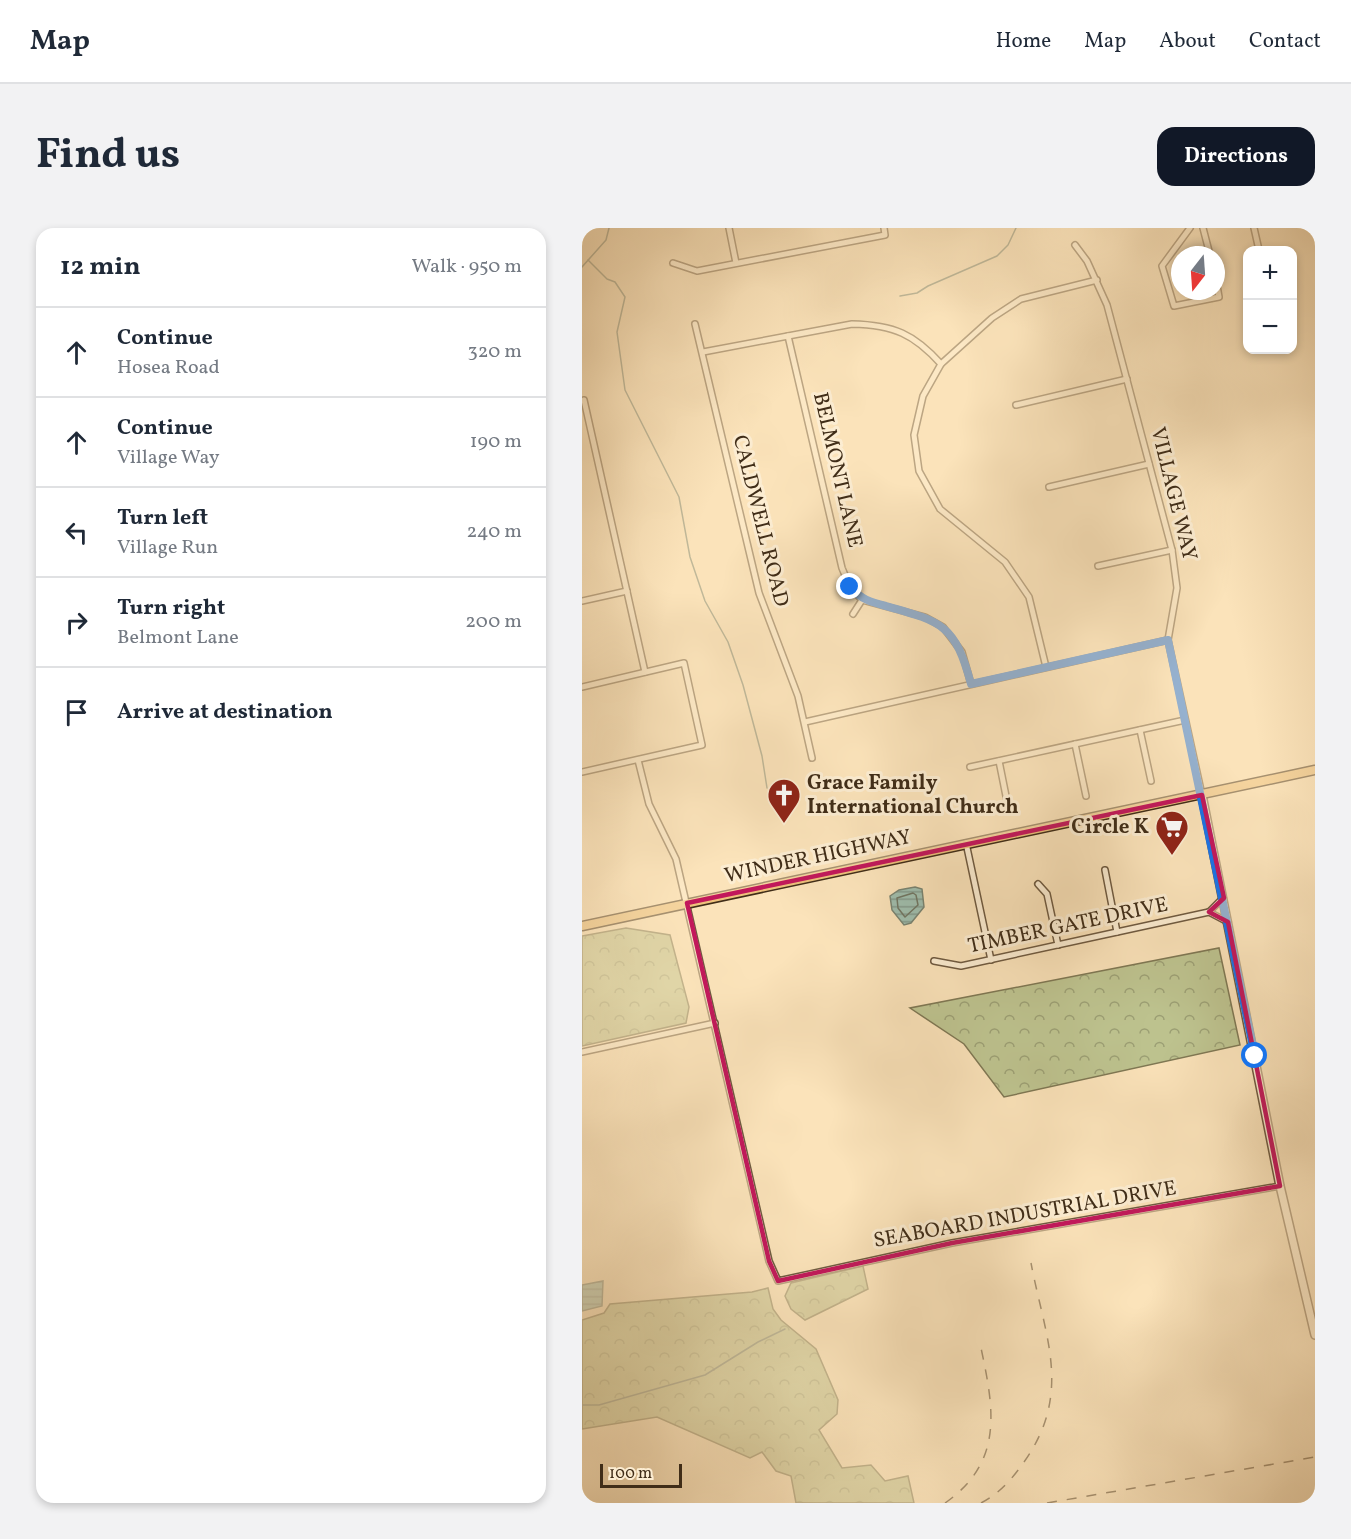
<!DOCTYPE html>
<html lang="en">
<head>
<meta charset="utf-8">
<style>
	body { margin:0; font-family:Vollkorn,serif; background:#f2f2f3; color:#1f2937 }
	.controls { position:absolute; right:18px; top:18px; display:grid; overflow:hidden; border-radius:12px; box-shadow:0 3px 9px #0003 }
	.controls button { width:54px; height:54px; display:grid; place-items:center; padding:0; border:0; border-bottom:2px solid #e0e1e3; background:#fff; color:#1f2937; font:30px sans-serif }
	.compass { position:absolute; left:589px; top:18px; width:54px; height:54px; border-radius:50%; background:#fff; box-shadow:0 3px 9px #0003; rotate:197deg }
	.scale { position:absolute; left:18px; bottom:15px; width:82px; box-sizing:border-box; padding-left:6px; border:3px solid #402d18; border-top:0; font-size:16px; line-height:21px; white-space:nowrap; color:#402d18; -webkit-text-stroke:4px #fcedd2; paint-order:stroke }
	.stop { position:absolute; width:18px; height:18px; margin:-14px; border:4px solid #1a73e8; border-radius:50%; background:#fff }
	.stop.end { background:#1a73e8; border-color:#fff; box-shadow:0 2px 6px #0008 }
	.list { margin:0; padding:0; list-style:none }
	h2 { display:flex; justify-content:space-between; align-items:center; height:78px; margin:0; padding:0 24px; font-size:26px }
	h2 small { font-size:20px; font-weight:400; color:#747a83 }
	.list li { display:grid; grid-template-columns:39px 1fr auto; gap:18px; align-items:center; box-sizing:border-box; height:90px; padding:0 24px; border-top:2px solid #e0e1e3 }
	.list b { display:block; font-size:22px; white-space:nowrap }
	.list p { margin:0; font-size:20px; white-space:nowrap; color:#747a83 }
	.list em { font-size:20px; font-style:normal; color:#747a83 }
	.icon { flex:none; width:33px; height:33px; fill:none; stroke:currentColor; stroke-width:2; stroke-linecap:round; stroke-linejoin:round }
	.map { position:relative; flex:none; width:733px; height:1275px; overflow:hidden; border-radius:18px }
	header { display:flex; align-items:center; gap:36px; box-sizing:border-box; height:84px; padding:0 30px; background:#fff; border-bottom:2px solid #e0e1e3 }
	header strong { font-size:28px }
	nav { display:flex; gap:33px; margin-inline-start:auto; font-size:21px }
	.intro { display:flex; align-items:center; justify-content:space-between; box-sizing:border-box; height:144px; padding:0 36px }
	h1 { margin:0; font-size:42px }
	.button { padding:15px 27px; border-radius:18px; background:#111827; color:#fff; font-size:21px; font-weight:700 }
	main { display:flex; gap:36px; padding:0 36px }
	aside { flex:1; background:#fff; border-radius:18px; box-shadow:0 3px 9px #0003 }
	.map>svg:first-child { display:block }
</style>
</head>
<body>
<header>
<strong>Map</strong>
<nav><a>Home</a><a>Map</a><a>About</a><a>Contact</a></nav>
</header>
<div class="intro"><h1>Find us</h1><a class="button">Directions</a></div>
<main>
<aside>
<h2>12 min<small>Walk · 950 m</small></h2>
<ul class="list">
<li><svg class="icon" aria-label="ahead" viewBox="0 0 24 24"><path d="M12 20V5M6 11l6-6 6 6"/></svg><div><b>Continue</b><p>Hosea Road</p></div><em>320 m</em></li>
<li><svg class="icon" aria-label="ahead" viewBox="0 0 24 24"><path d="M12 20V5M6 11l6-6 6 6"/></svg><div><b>Continue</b><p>Village Way</p></div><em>190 m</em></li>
<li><svg class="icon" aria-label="left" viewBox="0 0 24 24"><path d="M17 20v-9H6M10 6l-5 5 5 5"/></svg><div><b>Turn left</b><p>Village Run</p></div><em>240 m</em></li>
<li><svg class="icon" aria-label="right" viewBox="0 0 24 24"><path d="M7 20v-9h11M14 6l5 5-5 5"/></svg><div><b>Turn right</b><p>Belmont Lane</p></div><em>200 m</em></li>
<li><svg class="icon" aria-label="arrive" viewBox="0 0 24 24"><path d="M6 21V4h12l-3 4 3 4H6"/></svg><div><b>Arrive at destination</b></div></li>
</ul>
</aside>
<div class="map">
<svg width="733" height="1275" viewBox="0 0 733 1275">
	<defs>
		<pattern id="forest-crowns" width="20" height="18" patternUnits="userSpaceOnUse" patternTransform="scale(1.5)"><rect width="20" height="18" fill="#bec490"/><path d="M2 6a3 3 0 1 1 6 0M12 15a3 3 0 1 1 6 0" fill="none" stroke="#9ca075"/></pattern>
		<pattern id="water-rules" width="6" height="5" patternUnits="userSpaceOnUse" patternTransform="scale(1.5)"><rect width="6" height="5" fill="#9fbeae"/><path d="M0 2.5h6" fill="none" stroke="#839b8d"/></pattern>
	</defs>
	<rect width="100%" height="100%" fill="#fbe3ba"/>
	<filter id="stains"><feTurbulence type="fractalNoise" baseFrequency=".00333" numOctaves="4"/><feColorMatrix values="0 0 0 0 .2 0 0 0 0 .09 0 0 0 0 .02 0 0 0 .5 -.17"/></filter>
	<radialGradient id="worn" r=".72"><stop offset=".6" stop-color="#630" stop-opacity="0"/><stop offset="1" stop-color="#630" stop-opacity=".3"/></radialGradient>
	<g fill="url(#forest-crowns)" stroke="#7f7854" stroke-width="1.5">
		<path d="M44,700L88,707L107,779L104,795L0,818V708Z"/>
		<path d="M637,720L658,817L422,869L382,816L328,780Z"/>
		<path d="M281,1038L286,1061L223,1092L209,1081L203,1068L209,1055Z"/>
		<path d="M186,1060L191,1081L199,1092L234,1121L256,1172L255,1186L237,1202L260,1240L289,1237L303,1253L326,1248L332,1275H214L209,1248L194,1243L180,1224L168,1230L75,1189L0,1201V1092L22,1085L28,1076L170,1064Z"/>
	</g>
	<g fill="url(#water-rules)" stroke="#798472" stroke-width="1.5">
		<path d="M333,659L340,661L342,679L329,695L322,697L310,682L308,668L317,662Z"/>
		<path d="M21,1053L20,1078L0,1083V1057Z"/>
	</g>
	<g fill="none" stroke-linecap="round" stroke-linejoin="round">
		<path stroke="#707663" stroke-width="1.5" d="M331,665L334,667L336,677L323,689L316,680L315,670Z"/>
		<g stroke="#798472" stroke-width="1.5">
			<path d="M6,32L25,51L33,54L43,69L35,104L43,162L97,269L108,329L123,373L146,414L161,457L180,528L185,560"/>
			<path d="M0,39L24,12L27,0"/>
			<path d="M318,68L335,65L346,58L415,28L426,17L434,0"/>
			<path d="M0,1177H17L123,1147L176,1114L203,1101"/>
		</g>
		<defs>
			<g id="minor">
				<path d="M147,0L154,35"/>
				<path d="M608,0L580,38L592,78L637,69L634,52"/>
				<path d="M621,0L628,27"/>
				<path d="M672,0L677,22"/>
				<path d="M493,17L505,33L525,77L590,322L595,360L586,412L620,567"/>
				<path d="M91,35L115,43L303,7L302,0"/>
				<path d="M113,96L177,365L216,468L230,530"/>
				<path d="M206,108L260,340L268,359L280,372L343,389L361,399L380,424L389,456"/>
				<path d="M121,124L270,96C312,97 332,106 359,136"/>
				<path d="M2,172L63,444"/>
				<path d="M434,177L545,151"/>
				<path d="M467,259L567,236"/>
				<path d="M516,338L590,322"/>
				<path d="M0,373L45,363"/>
				<path d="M271,386L280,372"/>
				<path d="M464,439L447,369L423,334L358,281L337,243L332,207L341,168L359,136L410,90L439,71L515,52"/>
				<path d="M0,459L102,435L120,517L0,544"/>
				<path d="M223,494L586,412"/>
				<path d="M558,502L569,553"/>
				<path d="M493,516L504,568"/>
				<path d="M56,532L67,576L94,631L187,1033L196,1053L370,1015L698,958"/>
				<path d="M417,533L427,583"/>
				<path d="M388,539L603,492"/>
				<path d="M384,615L409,732"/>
				<path d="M523,642L535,704"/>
				<path d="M456,656L465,666L476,717"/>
				<path d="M627,684L646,694"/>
				<path d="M352,733L379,738L535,704L627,684L641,670"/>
				<path d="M0,824L133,795"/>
			</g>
			<path id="tertiary" d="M620,567L698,958L733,1107"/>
			<path id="primary" d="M0,698L733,542"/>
		</defs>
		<use href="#minor" stroke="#6f5a40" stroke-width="8"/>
		<use href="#tertiary" stroke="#6f5a40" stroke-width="10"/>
		<use href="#primary" stroke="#402d18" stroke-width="11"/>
		<use href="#minor" stroke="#fcedd2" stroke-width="5"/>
		<use href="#tertiary" stroke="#fcedd2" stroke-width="7"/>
		<use href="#primary" stroke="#eec27d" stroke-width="8"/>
		<g stroke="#402d18" stroke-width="1.5" stroke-dasharray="10 10" stroke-linecap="butt">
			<path d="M363,1275C422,1234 412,1181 399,1120"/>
			<path d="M399,1275C417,1266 431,1250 442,1234C491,1165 463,1109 449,1035"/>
			<path d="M465,1275L733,1229"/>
		</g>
	</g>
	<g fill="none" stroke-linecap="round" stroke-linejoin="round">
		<path stroke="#1a73e8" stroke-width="8" d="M268,359C279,371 288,374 304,378C361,394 373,397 389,456L586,412L673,828"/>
	</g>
	<path d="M0 0H733V1275H0ZM620,567L642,670L627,684L646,694L698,958L370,1015L196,1053L187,1033L105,675Z" fill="#fbe3ba" fill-opacity=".55" fill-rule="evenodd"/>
	<path fill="none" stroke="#c2185b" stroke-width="4.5" stroke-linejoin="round" d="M620,567L642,670L627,684L646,694L698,958L370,1015L196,1053L187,1033L105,675Z"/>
	<defs>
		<symbol id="church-pin" viewBox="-11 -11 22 30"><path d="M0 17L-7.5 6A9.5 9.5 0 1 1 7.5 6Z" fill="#8f2418" stroke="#fcedd2"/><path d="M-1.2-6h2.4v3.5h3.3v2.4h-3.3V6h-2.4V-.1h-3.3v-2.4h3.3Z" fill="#fff"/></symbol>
		<symbol id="supermarket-pin" viewBox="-11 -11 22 30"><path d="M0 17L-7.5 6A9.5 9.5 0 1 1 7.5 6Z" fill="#8f2418" stroke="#fcedd2"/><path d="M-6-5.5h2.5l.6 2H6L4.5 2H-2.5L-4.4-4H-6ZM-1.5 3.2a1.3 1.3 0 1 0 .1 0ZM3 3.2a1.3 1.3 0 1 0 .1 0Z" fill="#fff"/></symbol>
	</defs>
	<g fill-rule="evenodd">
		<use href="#church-pin" x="183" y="548" width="38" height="52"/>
		<use href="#supermarket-pin" x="571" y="580" width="38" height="52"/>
	</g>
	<g text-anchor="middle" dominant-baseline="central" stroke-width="6" stroke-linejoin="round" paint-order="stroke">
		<g font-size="21" fill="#402d18" stroke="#fcedd2">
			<text transform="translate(255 242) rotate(77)">BELMONT LANE</text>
			<text transform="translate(591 266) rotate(76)">VILLAGE WAY</text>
			<text transform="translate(178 293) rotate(76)">CALDWELL ROAD</text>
			<text transform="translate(236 629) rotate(-12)">WINDER HIGHWAY</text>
			<text transform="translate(486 698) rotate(-12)">TIMBER GATE DRIVE</text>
			<text transform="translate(443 987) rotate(-10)">SEABOARD INDUSTRIAL DRIVE</text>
		</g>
		<g font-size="21" font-weight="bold" fill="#402d18" stroke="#fcedd2" text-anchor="start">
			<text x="225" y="555">Grace Family<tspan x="225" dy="24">International Church</tspan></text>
			<text x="567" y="599" text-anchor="end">Circle K</text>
		</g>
	</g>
	<rect width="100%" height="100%" filter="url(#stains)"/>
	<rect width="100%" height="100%" fill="url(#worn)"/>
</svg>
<div class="controls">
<button>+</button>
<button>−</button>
</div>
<svg class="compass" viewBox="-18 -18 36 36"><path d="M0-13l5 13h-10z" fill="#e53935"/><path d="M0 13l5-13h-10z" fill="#747a83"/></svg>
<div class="scale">100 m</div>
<div class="stop" style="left:673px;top:828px"></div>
<div class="stop end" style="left:268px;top:359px"></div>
</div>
</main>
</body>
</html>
